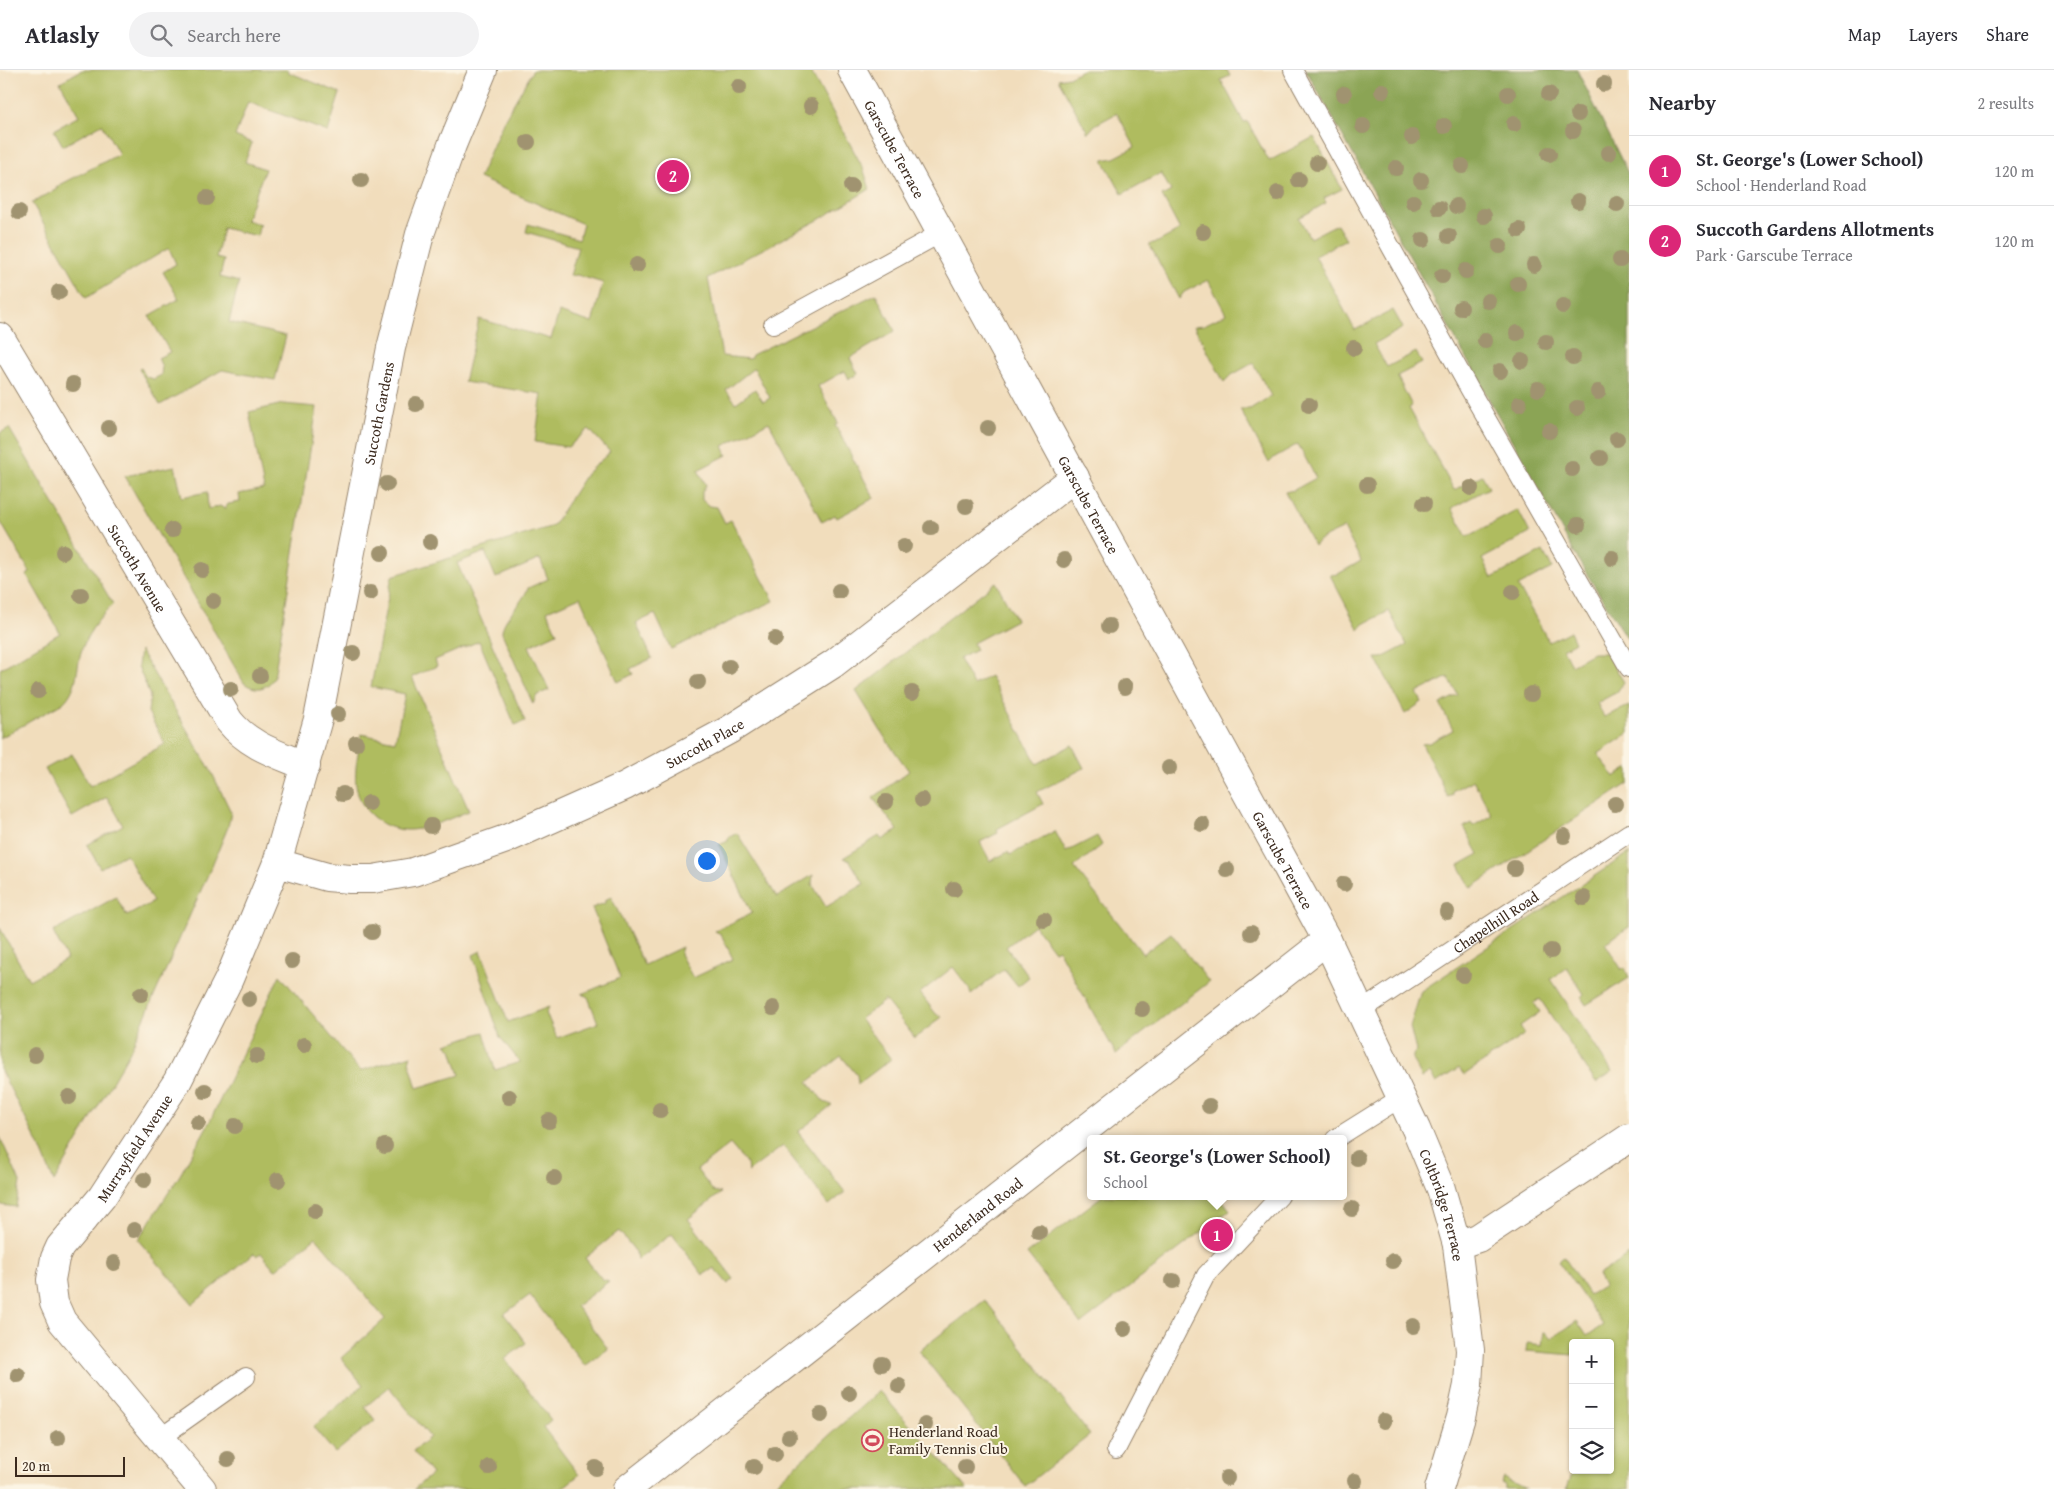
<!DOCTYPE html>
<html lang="en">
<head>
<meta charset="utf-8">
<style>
	body { margin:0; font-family:"Gentium Book Plus",serif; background:#f2f2f3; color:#2b2b33 }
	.controls { position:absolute; right:15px; bottom:15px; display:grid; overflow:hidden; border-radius:5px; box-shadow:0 1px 4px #0004 }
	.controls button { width:45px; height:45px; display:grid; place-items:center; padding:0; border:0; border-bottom:1px solid #e1e1e2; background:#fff; color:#2b2b33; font:25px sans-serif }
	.scale { position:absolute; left:15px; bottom:12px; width:110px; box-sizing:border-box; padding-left:5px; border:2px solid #3b2a1e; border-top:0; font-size:14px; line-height:18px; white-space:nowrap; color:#3b2a1e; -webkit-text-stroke:4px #fcf5e5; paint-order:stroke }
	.you { position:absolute; left:706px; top:790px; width:18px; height:18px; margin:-12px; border:4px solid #fff; border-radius:50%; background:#1a73e8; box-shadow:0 0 0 8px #1a73e833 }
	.badge { display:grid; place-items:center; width:32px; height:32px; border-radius:50%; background:#db2777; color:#fff; font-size:16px; font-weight:700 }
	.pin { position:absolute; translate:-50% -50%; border:2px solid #fff; box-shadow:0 1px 5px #0006 }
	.popup { position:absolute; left:1087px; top:1065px; width:260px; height:65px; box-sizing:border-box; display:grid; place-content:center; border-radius:5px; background:#fff; filter:drop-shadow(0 1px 4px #0005); font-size:16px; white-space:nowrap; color:#7c7c81 }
	.popup b { font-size:19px; color:#2b2b33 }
	.popup::after { content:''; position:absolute; left:50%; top:100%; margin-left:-10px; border:10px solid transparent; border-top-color:#fff }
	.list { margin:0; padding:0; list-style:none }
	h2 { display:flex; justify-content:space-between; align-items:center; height:65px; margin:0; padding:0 20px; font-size:21px }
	h2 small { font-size:16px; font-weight:400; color:#7c7c81 }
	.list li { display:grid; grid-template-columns:32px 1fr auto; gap:15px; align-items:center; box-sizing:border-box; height:70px; padding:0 20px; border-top:1px solid #e1e1e2 }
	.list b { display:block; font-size:19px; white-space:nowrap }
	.list p { margin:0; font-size:16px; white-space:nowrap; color:#7c7c81 }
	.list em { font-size:16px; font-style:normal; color:#7c7c81 }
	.icon { flex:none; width:28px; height:28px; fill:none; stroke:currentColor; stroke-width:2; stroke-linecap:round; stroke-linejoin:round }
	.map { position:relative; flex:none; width:1629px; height:1419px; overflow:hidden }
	header { display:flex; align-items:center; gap:30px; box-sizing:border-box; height:70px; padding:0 25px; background:#fff; border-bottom:1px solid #e1e1e2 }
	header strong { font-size:24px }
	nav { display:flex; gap:28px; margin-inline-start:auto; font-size:18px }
	.search { width:350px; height:45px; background:#f2f2f3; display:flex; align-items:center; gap:12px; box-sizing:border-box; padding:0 18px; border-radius:28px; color:#7c7c81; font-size:19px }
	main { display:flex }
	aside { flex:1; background:#fff }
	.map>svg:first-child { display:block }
</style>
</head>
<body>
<header>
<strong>Atlasly</strong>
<div class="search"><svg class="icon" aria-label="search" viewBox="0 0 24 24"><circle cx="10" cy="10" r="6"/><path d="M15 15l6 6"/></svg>Search here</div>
<nav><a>Map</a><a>Layers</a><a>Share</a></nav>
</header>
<main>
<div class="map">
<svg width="1629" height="1419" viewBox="0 0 1629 1419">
	<rect width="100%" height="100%" fill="#fcf5e5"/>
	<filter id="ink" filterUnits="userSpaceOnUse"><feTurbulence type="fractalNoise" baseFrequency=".02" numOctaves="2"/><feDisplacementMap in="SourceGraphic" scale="10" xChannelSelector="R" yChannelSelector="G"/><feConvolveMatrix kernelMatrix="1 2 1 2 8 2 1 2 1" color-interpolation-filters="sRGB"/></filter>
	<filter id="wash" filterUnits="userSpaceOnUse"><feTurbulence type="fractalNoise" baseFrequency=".0096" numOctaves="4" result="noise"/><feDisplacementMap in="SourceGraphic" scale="20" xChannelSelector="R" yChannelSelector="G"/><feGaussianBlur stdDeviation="1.12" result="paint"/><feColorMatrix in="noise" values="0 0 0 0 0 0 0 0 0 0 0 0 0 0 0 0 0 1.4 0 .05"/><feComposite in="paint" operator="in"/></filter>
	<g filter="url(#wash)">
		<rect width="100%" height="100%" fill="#f1ddbc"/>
		<g fill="#afbc5e" stroke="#75733e" fill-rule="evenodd">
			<path d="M82,0H289L288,2L340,23L328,62L248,32L235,66L252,73L245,92L265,99L246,150L260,154L257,166L223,158L216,188L224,190L220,207L239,212L229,252L286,266L275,310L222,300L160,335L139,299L141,298L146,307L154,309L161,305L162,297L158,288L170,282L149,246L179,229L163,202L176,194L169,178L86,228L32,133L57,119L56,117L119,84L102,54L63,76L54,60L79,46L60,12Z"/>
			<path d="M533,0H810L863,98L870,119L820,149L708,208L722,286L750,289L752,285L876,224L895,261L850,288L858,304L849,309L845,301L818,316L838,353L835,355L874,428L837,448L835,445L822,452L769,352L723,376L727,385L698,400L706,415L702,422V430L709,436L717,437L725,453L731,450L774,531L671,579L655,544L636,553L652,588L630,599L633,604L618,612L580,527L547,541L557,563L529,576L549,620L537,625L533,634L502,563C502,548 521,536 528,518L548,509L540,489L496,508L485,482L457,493L525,651L515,655L479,571L435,590L437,596L412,607L469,741C453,747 435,756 418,759C389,765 359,744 356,715C354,698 359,681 361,664L395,671L405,624L371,617L392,506L553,456L586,404L610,382L589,359L568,377L535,372L542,324L464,312L479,249L551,269L559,242L592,253L603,213L577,205L570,206L578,177L526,162L528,154L579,169L583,154L479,108L503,52ZM754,298L770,328L763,332L755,319L736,333L726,320Z"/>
			<path d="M1082,0H1227L1230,6L1221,10L1244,53L1247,51L1269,91L1314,67L1342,119L1324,128L1326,133L1299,148L1310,168L1337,154L1346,169L1315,186L1355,260L1393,240L1403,258L1374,274L1387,297L1416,282L1422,293L1397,306L1412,336L1409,338L1454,420L1482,405L1489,418L1452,438L1467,467L1518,440L1530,463L1482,489L1492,508L1543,481L1552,498L1518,516L1549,572L1570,561L1575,572L1563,579L1571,595L1593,583H1606L1624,612L1617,622L1597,633L1604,647L1629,636V663L1598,684L1614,707L1629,698V713L1471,818L1459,795L1479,784L1464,757L1471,753L1473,756L1492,745L1473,710L1452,721L1453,725L1448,727L1422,674L1429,673L1453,660L1440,634L1458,625L1448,607L1417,623L1422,632L1405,644L1376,588H1382L1407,575L1389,541L1364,554L1359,560L1330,505L1338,504L1361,491L1344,458L1319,470L1314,476L1285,422L1294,420L1316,408L1298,374L1275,387L1269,393L1240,339H1250L1271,326L1253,293L1230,306L1224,312L1194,256L1204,255L1226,244L1208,210L1184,222L1179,229L1149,174L1158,172L1180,160L1162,126L1171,121L1161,103L1122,124L1103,90L1114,88L1135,77L1117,43L1095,55L1088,63L1058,9L1069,7Z"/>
			<path d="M283,334L317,337L274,608C266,620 255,621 244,613L125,406L175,396L182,427L207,422L208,439L220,436L225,439L228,434L240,432L239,424L264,419L249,342Z"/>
			<path d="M9,358L113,534C98,550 85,565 80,586C76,605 77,619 63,633L0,668V599L60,563L27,505L30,502L0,451V363Z"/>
			<path d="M996,512L1016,550L973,573L976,580L959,589L973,615L990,606L1037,694L1072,675L1084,698L1037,722L1043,734L997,759L998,763L980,772L990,791L1008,782L1010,785L1055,761L1066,782L1097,766L1102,775L1074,797L1143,884L1171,863L1209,912L1116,984L1058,879L1054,881L1034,855L1006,877L1029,907L1018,916L1004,899L971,925L969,918L953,897L920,923L936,944L942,947L915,968L885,930L860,949L891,989L858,1014L857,1005L841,986L808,1012L824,1032L832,1035L798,1062L845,1122L829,1135L783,1076L748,1102L747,1094L730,1074L697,1100L713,1121L721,1123L688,1149L734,1209L728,1214L714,1198L703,1205L672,1164L637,1190L636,1182L619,1161L585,1188L602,1209L609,1211L576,1236L608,1279L585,1296L530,1225L504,1244L526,1273L505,1289L551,1350L543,1357L579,1405L561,1419H414L432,1404L413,1381L430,1367L389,1317L365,1337L375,1350L335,1383L313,1357L363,1315L341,1288L385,1249L316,1167L275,1200L261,1183L257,1186L254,1183L193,1234L138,1170L180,1105L210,1051L280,905L360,1001L411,985L409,991L417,1018L460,1005L452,979L446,974L484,962L495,1000L520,992L500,967L473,885L481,881L508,952L549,937L546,943L557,968L598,953L588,927L582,924L620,908L592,838L605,833V830L611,827L644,895L682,877L680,884L693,908L733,889L721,864L715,861L752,843L719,775L728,771V768L737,763L777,827L813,805L812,814L826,837L864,814L850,791L843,788L879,766L882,770L898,760L873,728L909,701L887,671L856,621Z"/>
			<path d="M140,580L210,699L231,742L228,757L213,793L129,983L54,1112L39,1075L0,999V858L29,910L67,889L53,862L116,827L127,846L153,832L126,784L100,798L87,775L123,755L107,727L72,747L45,699L72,684L90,716L165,674L148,642L150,626L138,596Z"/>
			<path d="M1629,783V857L1605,873L1622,900L1625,898L1629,908L1586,935L1581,927L1584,924L1567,898L1551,909L1612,1002L1596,1013L1540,929L1534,933L1540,942L1520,956L1525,964L1464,1005L1459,998L1436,1013L1430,1003L1422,1008L1413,991V985L1416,981L1410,957L1421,921Z"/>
			<path d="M0,1067L20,1112L16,1137L0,1135Z"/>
			<path d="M1102,1126H1219L1230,1140L1081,1254L1027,1184Z"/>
			<path d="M1629,1185V1419H1567L1573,1400H1610V1273H1573V1285L1526,1281L1527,1273L1542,1275L1544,1261L1551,1269L1577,1251L1587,1266L1603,1255L1558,1191L1564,1187L1589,1225L1604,1216L1598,1205Z"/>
			<path d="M985,1230L1090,1365L1025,1416L919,1281Z"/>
			<path d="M879,1321L967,1419H769Z"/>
			<path d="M1503,1408L1526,1419H1505V1415L1501,1413Z"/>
		</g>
		<path fill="#8ba455" stroke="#63673a" d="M1306,0H1577L1629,105V571L1581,495Z"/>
	</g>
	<g filter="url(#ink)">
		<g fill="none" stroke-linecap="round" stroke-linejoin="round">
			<defs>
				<g id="lane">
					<path d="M1293,0L1470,320L1629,598"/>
					<path d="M773,255L941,163"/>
					<path id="s1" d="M1362,940L1629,763"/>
					<path d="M1335,1069L1402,1027"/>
					<path d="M160,1368L246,1307"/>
					<path d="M1116,1380L1206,1205L1280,1126"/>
				</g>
				<g id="street">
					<path id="s2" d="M852,0L1327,870L1416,1059L1441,1119L1457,1175L1470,1280L1468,1315L1461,1347L1439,1419"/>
					<path id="s3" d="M0,267L229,651C249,676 277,684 306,696"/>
					<path id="s4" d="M277,793L327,807L350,809H373L413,802L506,769L625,716L729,660L833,594L1075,407"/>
					<path d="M1457,1175L1478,1168L1629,1068"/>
					<path id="s5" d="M202,1419L62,1251L54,1233L51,1210L55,1188L60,1177L102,1127L177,1012L229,909L277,793L318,649L391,278L420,164L452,75L483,0"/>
					<path id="s6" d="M627,1419L1327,870"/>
				</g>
			</defs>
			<use href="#lane" stroke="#96846d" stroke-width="20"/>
			<use href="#street" stroke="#96846d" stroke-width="30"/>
			<use href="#lane" stroke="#fff" stroke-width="18"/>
			<use href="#street" stroke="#fff" stroke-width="28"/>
		</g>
		<g fill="#a09370">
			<circle cx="1604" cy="14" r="8"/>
			<circle cx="739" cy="17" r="8"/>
			<circle cx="1382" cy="21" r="8"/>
			<circle cx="1344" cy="24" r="8"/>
			<circle cx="1508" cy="24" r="8"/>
			<circle cx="1549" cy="24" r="8"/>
			<circle cx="811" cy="36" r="8"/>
			<circle cx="1578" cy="44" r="8"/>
			<circle cx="1514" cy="54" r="8"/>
			<circle cx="1363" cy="56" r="8"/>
			<circle cx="1444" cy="56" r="8"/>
			<circle cx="1573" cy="61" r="8"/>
			<circle cx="1412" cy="67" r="8"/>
			<circle cx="528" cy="72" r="8"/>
			<circle cx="1609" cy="83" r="8"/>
			<circle cx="1549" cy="84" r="8"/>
			<circle cx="1317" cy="93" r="8"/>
			<circle cx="1462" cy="96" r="8"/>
			<circle cx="1396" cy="98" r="8"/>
			<circle cx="361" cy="110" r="8"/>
			<circle cx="1299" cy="110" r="8"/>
			<circle cx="1421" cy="110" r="8"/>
			<circle cx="851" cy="116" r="8"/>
			<circle cx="1278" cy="123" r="8"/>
			<circle cx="207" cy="128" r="8"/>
			<circle cx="1578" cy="131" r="8"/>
			<circle cx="1413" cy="132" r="8"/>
			<circle cx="1617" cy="134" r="8"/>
			<circle cx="1456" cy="136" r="8"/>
			<circle cx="1439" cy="138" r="8"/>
			<circle cx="19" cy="142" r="8"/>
			<circle cx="1484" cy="146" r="8"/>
			<circle cx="1519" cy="160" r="8"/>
			<circle cx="1203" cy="162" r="8"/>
			<circle cx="1449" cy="166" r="8"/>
			<circle cx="1423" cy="170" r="8"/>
			<circle cx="1500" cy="176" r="8"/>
			<circle cx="1620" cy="190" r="8"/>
			<circle cx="637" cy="195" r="8"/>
			<circle cx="1534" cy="195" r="8"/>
			<circle cx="1466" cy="201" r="8"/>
			<circle cx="1442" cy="206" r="8"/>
			<circle cx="1518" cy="214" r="8"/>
			<circle cx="59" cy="222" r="8"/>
			<circle cx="1488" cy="231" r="8"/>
			<circle cx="1563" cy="236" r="8"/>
			<circle cx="1461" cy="238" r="8"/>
			<circle cx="1517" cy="263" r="8"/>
			<circle cx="1485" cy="271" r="8"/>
			<circle cx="1546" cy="272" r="8"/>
			<circle cx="1354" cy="278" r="8"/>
			<circle cx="1573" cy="287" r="8"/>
			<circle cx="1522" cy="291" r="8"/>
			<circle cx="1500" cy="301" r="8"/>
			<circle cx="73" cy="314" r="8"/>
			<circle cx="1538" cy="319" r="8"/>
			<circle cx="1598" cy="322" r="8"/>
			<circle cx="416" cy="334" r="8"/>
			<circle cx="1519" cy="334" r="8"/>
			<circle cx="1309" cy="335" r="8"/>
			<circle cx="1577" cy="338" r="8"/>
			<circle cx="109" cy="358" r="8"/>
			<circle cx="988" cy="358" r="8"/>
			<circle cx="1549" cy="361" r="8"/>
			<circle cx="1617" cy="369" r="8"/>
			<circle cx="1600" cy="388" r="8"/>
			<circle cx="1572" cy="399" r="8"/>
			<circle cx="387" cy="414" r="8"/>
			<circle cx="1367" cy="415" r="8"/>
			<circle cx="1471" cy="418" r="8"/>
			<circle cx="1424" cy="434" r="8"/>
			<circle cx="966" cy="436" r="8"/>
			<circle cx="1578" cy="455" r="8"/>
			<circle cx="931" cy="458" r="8"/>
			<circle cx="172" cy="460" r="8"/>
			<circle cx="430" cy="472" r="8"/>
			<circle cx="904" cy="476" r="8"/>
			<circle cx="63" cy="482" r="8"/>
			<circle cx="382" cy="483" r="8"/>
			<circle cx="1612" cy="488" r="8"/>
			<circle cx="1064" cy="490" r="8"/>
			<circle cx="202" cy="500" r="8"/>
			<circle cx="839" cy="521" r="8"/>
			<circle cx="1513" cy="522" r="8"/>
			<circle cx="370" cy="523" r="8"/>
			<circle cx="81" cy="525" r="8"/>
			<circle cx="213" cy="531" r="8"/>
			<circle cx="1109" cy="556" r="8"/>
			<circle cx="775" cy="569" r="8"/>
			<circle cx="353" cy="583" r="8"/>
			<circle cx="729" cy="597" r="8"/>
			<circle cx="260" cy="606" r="8"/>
			<circle cx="698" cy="612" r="8"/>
			<circle cx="1125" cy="617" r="8"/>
			<circle cx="231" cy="619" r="8"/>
			<circle cx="38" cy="621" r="8"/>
			<circle cx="912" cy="623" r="8"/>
			<circle cx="1531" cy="624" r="8"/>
			<circle cx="338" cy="644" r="8"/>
			<circle cx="356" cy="673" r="8"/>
			<circle cx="1169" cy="698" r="8"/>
			<circle cx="343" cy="724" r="8"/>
			<circle cx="922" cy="730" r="8"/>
			<circle cx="886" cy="732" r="8"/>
			<circle cx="369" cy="733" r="8"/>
			<circle cx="1615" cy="734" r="8"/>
			<circle cx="1202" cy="754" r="8"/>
			<circle cx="431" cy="756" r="8"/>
			<circle cx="1564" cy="766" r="8"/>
			<circle cx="1514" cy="798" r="8"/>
			<circle cx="1227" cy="800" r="8"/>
			<circle cx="1344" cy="814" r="8"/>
			<circle cx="954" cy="819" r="8"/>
			<circle cx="1584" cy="828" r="8"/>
			<circle cx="1447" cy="842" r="8"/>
			<circle cx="1044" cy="850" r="8"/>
			<circle cx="372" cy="862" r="8"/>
			<circle cx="1251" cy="863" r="8"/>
			<circle cx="1551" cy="881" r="8"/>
			<circle cx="292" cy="891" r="8"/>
			<circle cx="1463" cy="905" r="8"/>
			<circle cx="141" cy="924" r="8"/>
			<circle cx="249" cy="929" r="8"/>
			<circle cx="773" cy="938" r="8"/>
			<circle cx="1142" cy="939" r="8"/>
			<circle cx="304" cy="975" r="8"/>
			<circle cx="35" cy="985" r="8"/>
			<circle cx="257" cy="986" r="8"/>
			<circle cx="205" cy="1021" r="8"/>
			<circle cx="69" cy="1027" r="8"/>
			<circle cx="509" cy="1027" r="8"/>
			<circle cx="1209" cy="1036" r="8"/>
			<circle cx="660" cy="1040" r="8"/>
			<circle cx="549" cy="1051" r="8"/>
			<circle cx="198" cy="1053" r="8"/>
			<circle cx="235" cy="1056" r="8"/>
			<circle cx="385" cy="1076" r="8"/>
			<circle cx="1357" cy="1088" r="8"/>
			<circle cx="554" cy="1108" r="8"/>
			<circle cx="144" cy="1110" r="8"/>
			<circle cx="278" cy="1110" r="8"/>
			<circle cx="1352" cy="1139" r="8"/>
			<circle cx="315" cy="1141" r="8"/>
			<circle cx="134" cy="1160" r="8"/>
			<circle cx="1039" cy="1162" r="8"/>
			<circle cx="1393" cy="1191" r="8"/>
			<circle cx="114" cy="1193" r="8"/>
			<circle cx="1173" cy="1211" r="8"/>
			<circle cx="1413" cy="1256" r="8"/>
			<circle cx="1124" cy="1259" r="8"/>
			<circle cx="882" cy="1294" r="8"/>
			<circle cx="18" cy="1305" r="8"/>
			<circle cx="899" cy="1316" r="8"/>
			<circle cx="849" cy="1323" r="8"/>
			<circle cx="821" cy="1345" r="8"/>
			<circle cx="1384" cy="1351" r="8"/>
			<circle cx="925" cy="1355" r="8"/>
			<circle cx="789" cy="1367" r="8"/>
			<circle cx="58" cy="1368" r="8"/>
			<circle cx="775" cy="1384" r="8"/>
			<circle cx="228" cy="1389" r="8"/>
			<circle cx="489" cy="1397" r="8"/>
			<circle cx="754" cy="1397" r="8"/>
			<circle cx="965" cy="1397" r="8"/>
			<circle cx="596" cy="1398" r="8"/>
			<circle cx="1227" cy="1408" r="8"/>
			<circle cx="1355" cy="1411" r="8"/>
		</g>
	</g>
	<defs>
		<symbol id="stadium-ring" viewBox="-11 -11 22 22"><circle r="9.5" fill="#fcf5e5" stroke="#d1495b" stroke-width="1.5"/><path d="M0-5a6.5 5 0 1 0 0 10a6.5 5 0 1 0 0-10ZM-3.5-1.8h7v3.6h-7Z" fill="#d1495b"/></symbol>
	</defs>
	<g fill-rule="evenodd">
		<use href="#stadium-ring" x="860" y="1358" width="25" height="25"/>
	</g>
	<g text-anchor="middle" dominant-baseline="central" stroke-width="4" stroke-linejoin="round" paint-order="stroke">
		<g font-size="15" fill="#3b2a1e" stroke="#fcf5e5">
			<text stroke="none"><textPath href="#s2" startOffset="90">Garscube Terrace</textPath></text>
			<text stroke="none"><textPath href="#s5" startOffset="1201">Succoth Gardens</textPath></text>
			<text stroke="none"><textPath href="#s2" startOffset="495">Garscube Terrace</textPath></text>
			<text stroke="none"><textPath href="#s3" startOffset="269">Succoth Avenue</textPath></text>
			<text stroke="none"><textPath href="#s4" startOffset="458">Succoth Place</textPath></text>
			<text stroke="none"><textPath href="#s2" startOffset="900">Garscube Terrace</textPath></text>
			<text stroke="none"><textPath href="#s1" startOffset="160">Chapelhill Road</textPath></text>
			<text stroke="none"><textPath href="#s5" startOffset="420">Murrayfield Avenue</textPath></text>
			<text stroke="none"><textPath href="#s2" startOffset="1281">Coltbridge Terrace</textPath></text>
			<text stroke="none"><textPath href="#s6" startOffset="445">Henderland Road</textPath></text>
		</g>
		<g font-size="15" fill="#3b2a1e" stroke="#fcf5e5" text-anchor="start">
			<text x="889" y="1361">Henderland Road<tspan x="889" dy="17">Family Tennis Club</tspan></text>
		</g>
	</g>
</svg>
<div class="controls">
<button>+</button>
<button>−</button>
<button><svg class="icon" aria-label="layers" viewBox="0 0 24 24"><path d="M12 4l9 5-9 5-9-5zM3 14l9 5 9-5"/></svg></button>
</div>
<div class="scale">20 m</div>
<div class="you"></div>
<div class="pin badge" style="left:1217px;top:1165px">1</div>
<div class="popup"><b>St. George's (Lower School)</b>School</div>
<div class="pin badge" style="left:673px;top:106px">2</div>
</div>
<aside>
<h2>Nearby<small>2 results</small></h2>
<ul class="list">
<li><span class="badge">1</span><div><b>St. George's (Lower School)</b><p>School · Henderland Road</p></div><em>120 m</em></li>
<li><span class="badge">2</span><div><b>Succoth Gardens Allotments</b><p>Park · Garscube Terrace</p></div><em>120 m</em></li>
</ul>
</aside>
</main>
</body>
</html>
